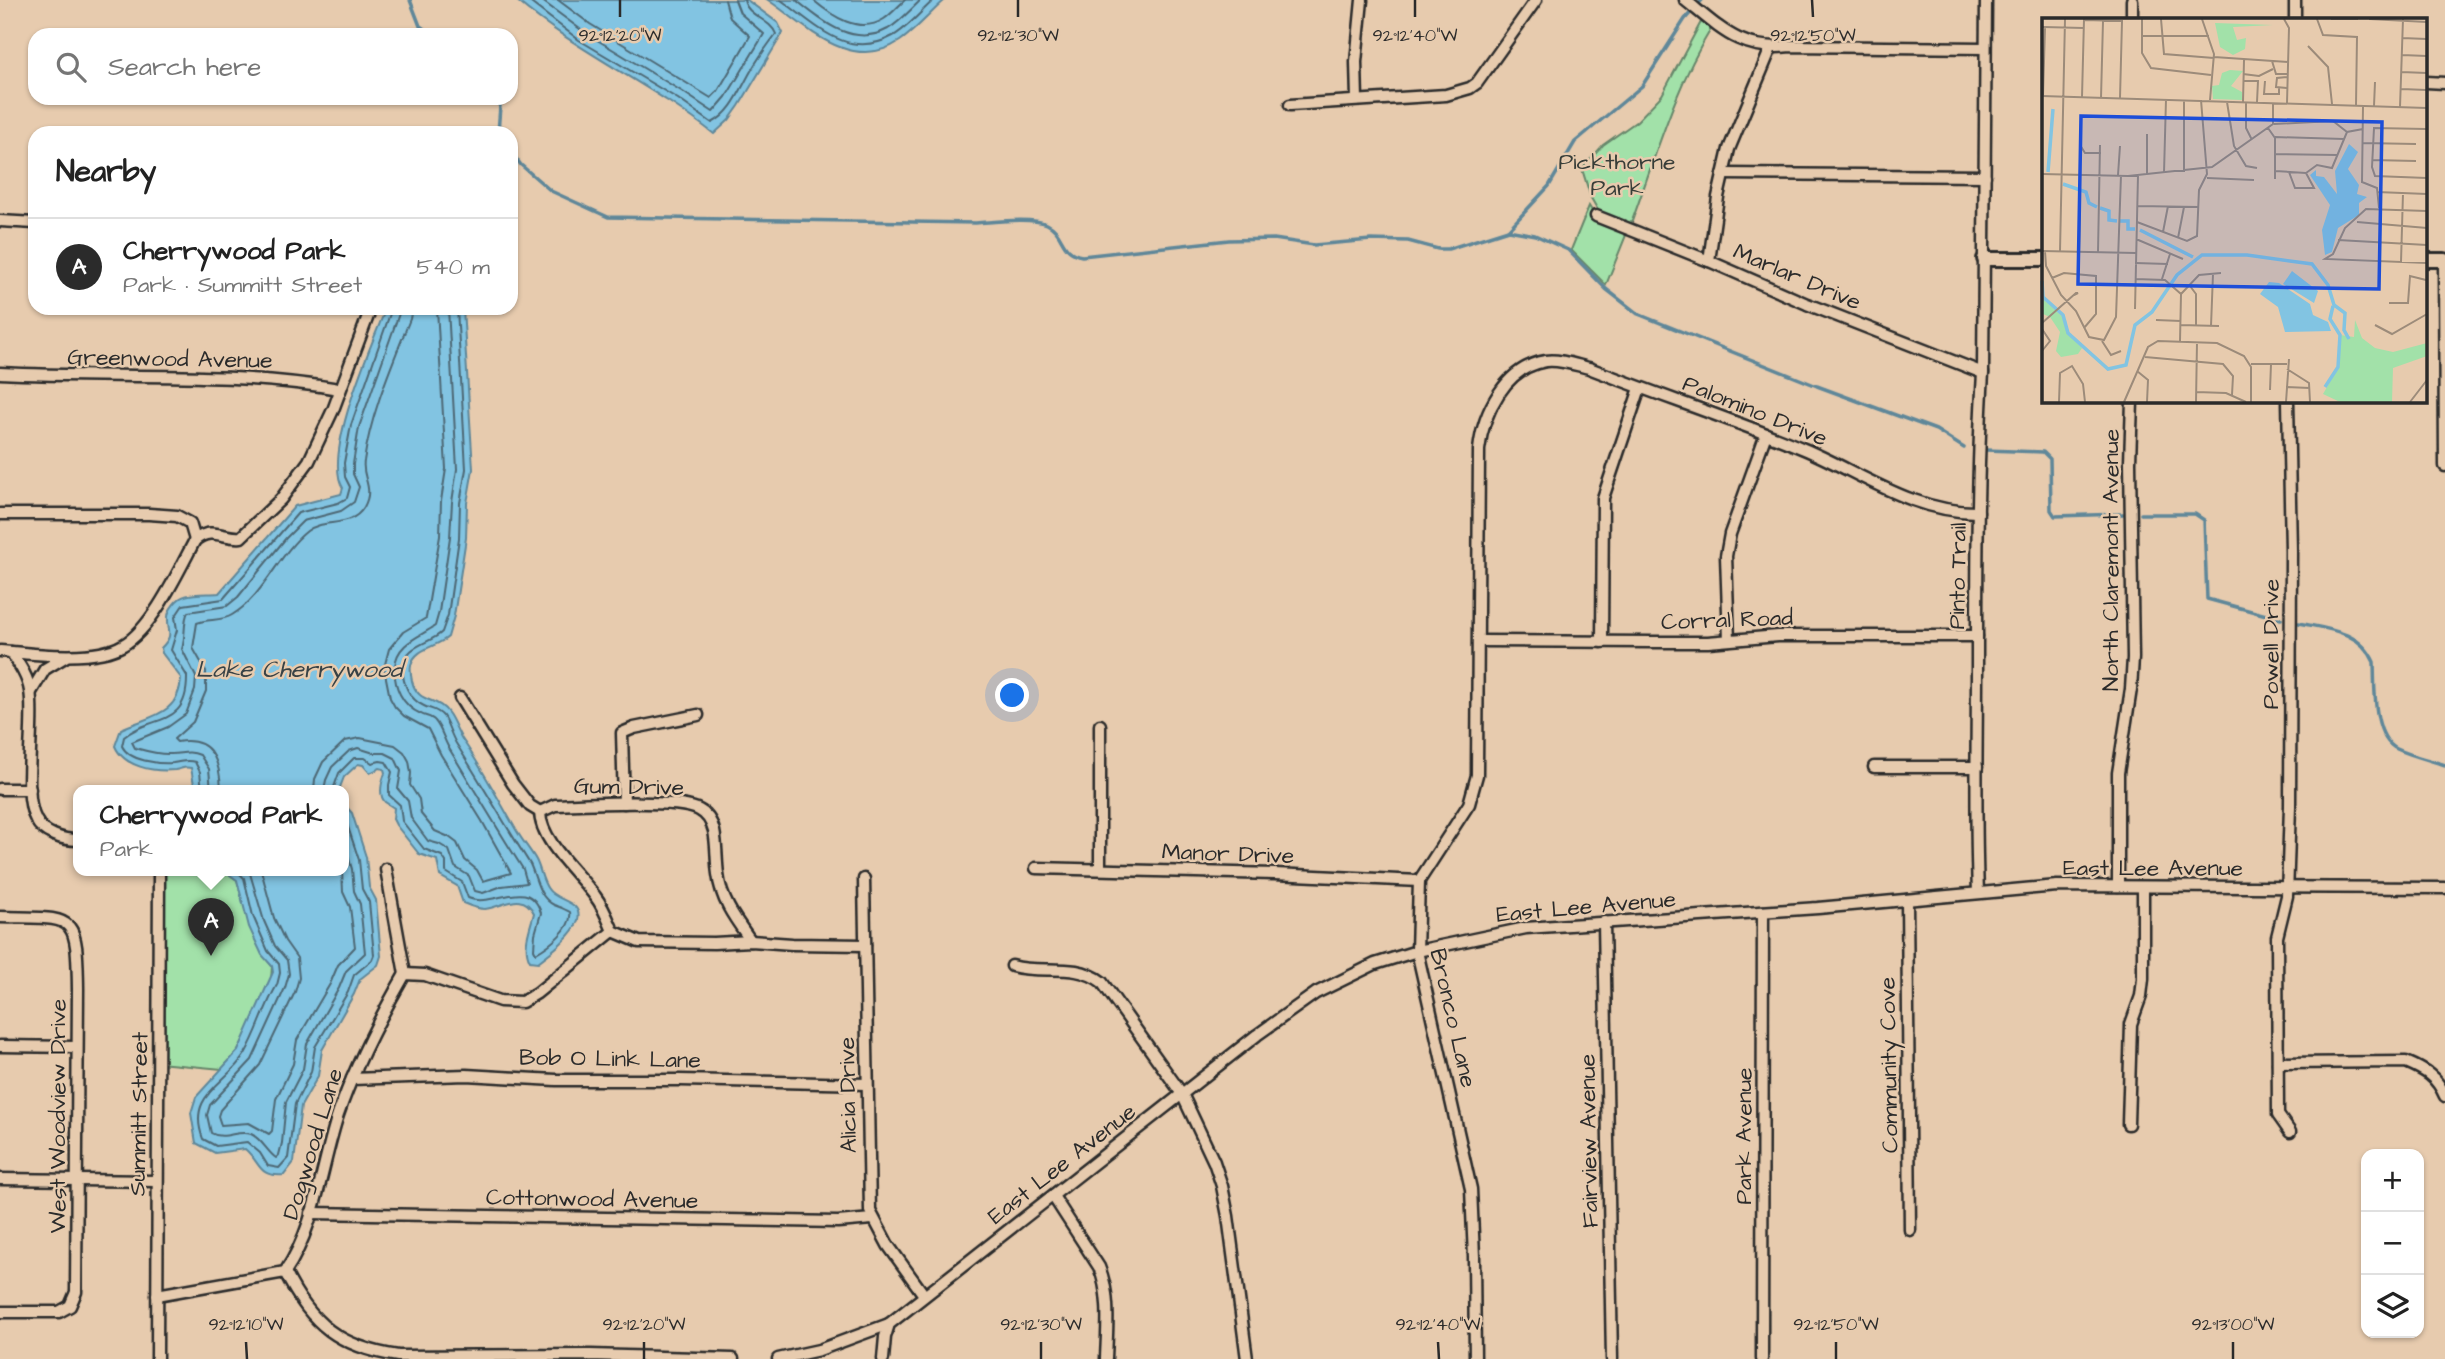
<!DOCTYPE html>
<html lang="en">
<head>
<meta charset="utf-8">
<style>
	body { margin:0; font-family:"Architects Daughter",sans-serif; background:#f2f2f2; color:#222 }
	.controls { position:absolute; right:21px; bottom:21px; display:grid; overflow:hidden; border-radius:14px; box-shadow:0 2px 5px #0004 }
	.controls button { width:63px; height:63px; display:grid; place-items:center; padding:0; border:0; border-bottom:2px solid #e0e0e0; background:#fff; color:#222; font:35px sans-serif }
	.you { position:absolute; left:1013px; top:696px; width:24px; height:24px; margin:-18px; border:5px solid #fff; border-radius:50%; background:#1a73e8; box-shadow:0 0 0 10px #1a73e833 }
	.badge { display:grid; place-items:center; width:46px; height:46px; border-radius:50%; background:#2b2b2b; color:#fff; font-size:23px; font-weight:700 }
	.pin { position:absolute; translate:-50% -58px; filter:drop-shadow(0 2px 4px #0008) }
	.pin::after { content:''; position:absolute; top:37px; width:24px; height:21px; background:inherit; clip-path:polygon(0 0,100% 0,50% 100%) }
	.popup { position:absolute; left:73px; top:785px; width:276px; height:91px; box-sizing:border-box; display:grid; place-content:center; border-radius:14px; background:#fff; filter:drop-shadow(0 2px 5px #0005); font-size:23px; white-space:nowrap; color:#767676 }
	.popup b { font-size:26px; color:#222 }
	.popup::after { content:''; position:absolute; left:50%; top:100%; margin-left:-14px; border:14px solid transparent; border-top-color:#fff }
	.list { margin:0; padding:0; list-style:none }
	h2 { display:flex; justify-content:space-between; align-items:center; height:91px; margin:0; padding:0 28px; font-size:30px }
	h2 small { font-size:23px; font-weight:400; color:#767676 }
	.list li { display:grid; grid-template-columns:46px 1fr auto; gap:21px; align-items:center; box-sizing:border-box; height:98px; padding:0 28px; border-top:2px solid #e0e0e0 }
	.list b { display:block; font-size:26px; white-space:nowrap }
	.list p { margin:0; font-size:23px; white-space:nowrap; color:#767676 }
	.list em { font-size:23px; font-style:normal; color:#767676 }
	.icon { flex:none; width:38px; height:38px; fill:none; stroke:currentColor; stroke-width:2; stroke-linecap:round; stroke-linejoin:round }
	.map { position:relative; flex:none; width:2445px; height:1359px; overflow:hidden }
	.search { position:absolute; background:#fff; box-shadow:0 2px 5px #0004; left:28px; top:28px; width:490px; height:77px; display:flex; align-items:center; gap:18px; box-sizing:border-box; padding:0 24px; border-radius:21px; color:#767676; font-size:26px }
	.panel { position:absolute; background:#fff; box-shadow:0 2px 5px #0004; left:28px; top:126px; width:490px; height:189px; border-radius:21px }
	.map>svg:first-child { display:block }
</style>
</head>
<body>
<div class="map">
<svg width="2445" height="1359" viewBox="0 0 2445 1359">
	<rect width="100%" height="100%" fill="#e7cbae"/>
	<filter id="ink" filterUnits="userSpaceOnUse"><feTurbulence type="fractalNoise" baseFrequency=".0143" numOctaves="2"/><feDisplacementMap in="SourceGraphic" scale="14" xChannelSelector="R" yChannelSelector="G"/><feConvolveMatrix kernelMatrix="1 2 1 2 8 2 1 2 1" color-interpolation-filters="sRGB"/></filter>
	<g filter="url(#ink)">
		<g fill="#a2e1a9" stroke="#66866a" stroke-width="2">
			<path d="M1701,22L1711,29C1674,89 1655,158 1631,224L1599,212L1591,198L1582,169L1603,145L1637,121L1662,95Z"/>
			<path d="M1589,206L1597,219L1628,230L1606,285L1571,250Z"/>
			<path d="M159,870H223L237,880C246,910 250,942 272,966L271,982L238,1051L222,1069L159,1063Z"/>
		</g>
		<g fill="#82c4e2" stroke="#5f8799" stroke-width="2">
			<path d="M516,0H747L778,23L783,33L739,106L729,120L714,134C651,84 577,52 516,0Z"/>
			<path d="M768,0H945C930,13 916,30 900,41C851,74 806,26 768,0Z"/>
			<path d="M386,308H463L473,469L467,503L466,538L454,616L448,637C437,647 415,648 411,665C410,670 411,676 412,681C418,705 438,696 449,714C455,723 458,734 464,742C484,771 500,803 518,833C524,843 531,851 536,860C541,870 542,881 548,889C556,902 583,900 578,920C574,935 550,953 538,962L530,961C522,946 530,929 534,913C523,890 503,907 485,909C477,909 470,906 463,903L457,886L440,876L437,860L419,854L396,825L393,819L394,808C391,806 388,804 385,802C378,795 382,781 385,773L384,769L380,768L370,773L363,765L358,764L344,777L339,790H195L191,768C184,766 182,769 175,770C153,772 124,767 115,746L121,729C149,716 179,716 181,678L162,653L161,648C175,634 167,632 168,617C168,610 177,598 185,596C195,593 208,594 219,593L295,506L341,494L343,488C322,455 372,344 386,308Z"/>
			<path d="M344,804L352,813L366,857L369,887L376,900L381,956L378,965L360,979L354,994L322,1050L318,1076L301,1106L294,1162L284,1175C257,1177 262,1164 245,1149L215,1153L196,1143L191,1113L196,1097L238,1051L273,972L272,966L262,955L249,927L237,880L223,870H344Z"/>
		</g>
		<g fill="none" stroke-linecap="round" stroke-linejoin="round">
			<g stroke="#4e6874" stroke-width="2">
				<path d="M527,0L579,40L678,99L712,123C732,113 740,90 751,71C758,58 767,46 776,34C770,19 747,16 744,0"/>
				<path d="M541,0L584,32L683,92L713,112L726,97L764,34L740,13L735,0"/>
				<path d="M558,0L590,24L711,98L718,91L750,36L730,18L725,0"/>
				<path d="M781,0C815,24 847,61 893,36C908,28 921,11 934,0"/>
				<path d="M796,0C822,21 853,48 888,29C900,22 911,9 921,0"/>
				<path d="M813,0C832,16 859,35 884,19C892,14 898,6 905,0"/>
				<path d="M202,790L200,772L195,762C186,759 182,762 173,763C158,764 129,761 122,746L124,737C151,714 188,729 187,676L171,650L177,630L175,617L183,605L223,599L298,513L338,503L347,498L350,487L345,477L344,463L351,425L392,308"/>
				<path d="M211,790L209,769L200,755C188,750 182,754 171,754C159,755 146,751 135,748L132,742L168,727L186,714L195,690L196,677L182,649C186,637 183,620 188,612L227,606L238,597L286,538L303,521L341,511L354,502L359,487L353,474V464L359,427L401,308"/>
				<path d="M221,790C220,761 212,736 177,742L174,739L193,722L206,691V671L193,648L197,623C207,618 221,622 232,615C264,596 278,554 307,531C323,518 351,529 364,507C375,487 361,478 364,461C371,412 392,365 410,319L412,308"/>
				<path d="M314,790L315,779L323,762L345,741L360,738L395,745L404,752L409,761L411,773L410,785L419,799L421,814L435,831L449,837L457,843L465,860L477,870L483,881L511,873L482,821L441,755L428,729L404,716L395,707L390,698L384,668L389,649L403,632L426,618L440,536L441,501L446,469L437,308"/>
				<path d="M324,790L326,780L332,767L349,751L358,748L374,753H385L395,758L401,771L398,789L408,801L411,818L428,841L439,844L449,850L455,867L469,876L475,891L483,893L502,886L527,883L523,869C498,830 474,789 450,750C444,741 442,729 435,721C431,716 426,717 421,714C402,706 393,686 395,666C397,643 419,637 435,626L439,612L450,537L452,502L457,469L448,308"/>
				<path d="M333,790L339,773L354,758H365L372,763L380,761L386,762L392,772L389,785V795L400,805L402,821L424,849L442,856L446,862V872L462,882L468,898C493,909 529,874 541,913L535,934L534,949L536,953C549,946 573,928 570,912C565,909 559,907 554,905C538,897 537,879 530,864C505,825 482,784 457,745C451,736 449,725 443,716C437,709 432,710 424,706C410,700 401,682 403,666C406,644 430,644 442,632L448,615L459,538L460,503L466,469L457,308"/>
				<path d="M236,870L244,878L253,916L268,951L279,964L280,973L277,985C264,1007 258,1032 245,1054C226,1085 186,1094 203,1139L216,1146L247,1142L260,1153L268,1166L279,1168L288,1158L295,1104L311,1072L315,1047L348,992L354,975L372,960L374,955L369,902L362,889L359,860L344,815"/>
				<path d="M249,870L264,921L275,946L287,960L289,974L285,988L252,1060L210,1105L207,1115L211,1133C224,1141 238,1129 251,1134C262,1139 267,1152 276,1158L279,1155L282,1143L286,1102L303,1069L307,1044L339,988L346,971L365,953L360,904L354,891L352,869L344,843"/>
				<path d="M261,870L274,918L285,941L297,958L299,978L295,992L260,1065L220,1110L218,1116L221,1125L249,1123L269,1134L272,1131L276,1099L293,1064L297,1040L330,984L338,965L355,947L350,907L343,892L342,870"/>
			</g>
			<g stroke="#5f8799" stroke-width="3.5">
				<path d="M410,0L420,26L434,35"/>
				<path d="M496,98L500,106L498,133"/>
				<path d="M511,152L521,165L551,191L608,217L976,223C994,222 1031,217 1047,224C1065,233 1059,252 1082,256L1229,240L1274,239L1314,245L1371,240L1408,241L1438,249H1448L1508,230L1549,186L1575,142L1642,86L1685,19L1702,0"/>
				<path d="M1508,230L1535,235L1568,250L1606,289L1638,314L1817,386L1936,430L1964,448"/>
				<path d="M1986,450L2043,452L2050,459L2051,510L2055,516L2123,514"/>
				<path d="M2141,514H2195L2204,520L2207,599L2281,619"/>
				<path d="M2299,623C2328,629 2360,631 2374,662C2375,686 2372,737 2397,749C2412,756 2430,760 2445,765"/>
			</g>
			<defs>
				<g id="minor">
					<path d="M1685,0C1720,28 1741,52 1790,46L1984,48"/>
					<path d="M2295,0V19"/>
					<path d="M2132,19V0"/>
					<path d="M2426,82L2445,83"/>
					<path d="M1357,100L1356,62L1362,0"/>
					<path d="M1290,105L1446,95L1470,88L1477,83L1536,0"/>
					<path d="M1723,174L1985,176"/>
					<path d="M1596,216L1709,261L1807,304L1983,373"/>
					<path d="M0,221L35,223"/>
					<path d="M2444,260L2445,466"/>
					<path d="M1709,261L1718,197L1729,149L1771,48"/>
					<path d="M0,373C113,379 227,370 339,389"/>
					<path d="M2288,401L2291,551L2290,806L2287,896L2277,937L2278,1115L2290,1132"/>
					<path d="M0,514H149L177,516L190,523L195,540"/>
					<path d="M1729,640L1726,556L1730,534L1766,434"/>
					<path d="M1480,641L1652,642H1708L1778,636H1977"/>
					<path d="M1602,642L1603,498L1640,388"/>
					<path d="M0,651C32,654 95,662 123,645C152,629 179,570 195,540C213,526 222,539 241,537L281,499L309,461L333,410L371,308"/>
					<path d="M11,652C19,664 28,677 30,691C36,724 21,794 36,820C43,834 63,840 78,840"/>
					<path d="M31,692L45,669L65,657"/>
					<path d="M460,698L513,784L530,806L540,812"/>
					<path d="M1100,725V869"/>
					<path d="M1874,767H1977"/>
					<path d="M0,789H30"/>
					<path d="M624,803L622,733L634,728L698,715"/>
					<path d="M1036,868L1275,874L1419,881"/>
					<path d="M386,869L405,974"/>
					<path d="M864,879L870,1211L888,1245L924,1295"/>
					<path d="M2118,886V773L2131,689L2133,658L2130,462L2132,401"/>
					<path d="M1978,892C1975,818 1977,743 1977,668C1977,569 1977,471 1983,373L1986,0"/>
					<path d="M1907,900L1910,1230"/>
					<path d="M0,917C74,919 77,910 78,989L76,1292L70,1306L59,1312H0"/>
					<path d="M1604,922L1612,1359"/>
					<path d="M613,931C608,919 603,906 595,896C579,874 540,841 540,812L555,805C582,804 680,798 699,810C707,814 712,823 714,831C717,845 716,860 718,874C721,901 736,920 751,941"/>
					<path d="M613,931L639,942L714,943L751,941L792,944L865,945"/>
					<path d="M1012,966C1043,975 1074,961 1102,982L1182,1094L1214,1162L1222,1186L1228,1216L1247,1359"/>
					<path d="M0,1046L76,1047"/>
					<path d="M2278,1063L2406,1062C2425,1070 2437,1077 2445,1096"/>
					<path d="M352,1079L466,1075L556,1080H680L867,1084"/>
					<path d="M2128,1124L2131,1024L2141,996L2143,979V887"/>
					<path d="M0,1179L156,1181"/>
					<path d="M1053,1196L1099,1267C1111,1296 1107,1328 1106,1359"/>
					<path d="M311,1213L838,1222L872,1219"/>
					<path d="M285,1272C311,1325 340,1347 398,1356L590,1355L733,1359"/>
					<path d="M157,1295L285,1272C316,1226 321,1167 338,1115C355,1065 379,1019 405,974L425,975L500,1001L522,1002L537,993L613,931"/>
					<path d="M157,1359L159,870"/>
					<path d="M778,1359L819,1350L889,1324"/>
					<path d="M883,1359L885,1337L889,1324L1257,1035L1316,993L1375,964L1417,951L1526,928L1818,908L2057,886L2445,888"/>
					<path d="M1475,1359L1474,1257L1471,1189L1417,951L1419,881L1469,804L1477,775L1479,450C1483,413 1505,367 1546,361C1560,359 1576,365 1589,368C1661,396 1734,420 1804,449C1861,473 1914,513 1978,512"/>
					<path d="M1762,1359L1763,912"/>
				</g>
				<g id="tertiary">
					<path d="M1984,259H2044"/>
					<path d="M2426,260H2445"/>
				</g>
			</defs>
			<use href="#minor" stroke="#2b2b2b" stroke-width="15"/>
			<use href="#tertiary" stroke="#2b2b2b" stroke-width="18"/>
			<use href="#minor" stroke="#e7cbae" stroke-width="10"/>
			<use href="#tertiary" stroke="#e7cbae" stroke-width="12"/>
		</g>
	</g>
	<path fill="none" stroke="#2b2b2b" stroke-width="2.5" d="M620,0V17M1018,0V17M1415,0V17M1812,0L1813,17M246,1342L247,1359M644,1342V1359M1041,1342V1359M1438,1342L1439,1359M1836,1342V1359M2233,1342V1359"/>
	<g text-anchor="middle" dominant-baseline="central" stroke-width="5" stroke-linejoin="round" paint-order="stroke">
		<g font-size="23" fill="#373d38" stroke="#e7cbae">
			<text x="1617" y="162">Pickthorne<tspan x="1617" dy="26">Park</tspan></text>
		</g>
		<g font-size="23" fill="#2b2b2b" stroke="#e7cbae">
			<text transform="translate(1797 277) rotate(23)">Marlar Drive</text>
			<text transform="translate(170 359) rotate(1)">Greenwood Avenue</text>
			<text transform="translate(1755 411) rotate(22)">Palomino Drive</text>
			<text transform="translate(2111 560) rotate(-90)">North Claremont Avenue</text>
			<text transform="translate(1958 576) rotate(-89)">Pinto Trail</text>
			<text transform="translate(1727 620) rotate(-2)">Corral Road</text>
			<text transform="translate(2271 644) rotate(-90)">Powell Drive</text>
			<text transform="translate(629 787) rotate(1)">Gum Drive</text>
			<text transform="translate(1228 854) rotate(2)">Manor Drive</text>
			<text x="2153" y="868">East Lee Avenue</text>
			<text transform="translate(1586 907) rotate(-5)">East Lee Avenue</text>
			<text transform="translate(1453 1018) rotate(77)">Bronco Lane</text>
			<text transform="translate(610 1059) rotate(1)">Bob O Link Lane</text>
			<text transform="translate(1889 1065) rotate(-91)">Community Cove</text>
			<text transform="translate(848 1095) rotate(-91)">Alicia Drive</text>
			<text transform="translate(139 1114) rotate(-89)">Summitt Street</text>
			<text transform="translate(58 1116) rotate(-90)">West Woodview Drive</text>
			<text transform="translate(1744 1136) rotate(-90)">Park Avenue</text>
			<text transform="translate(1589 1141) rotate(-91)">Fairview Avenue</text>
			<text transform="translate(313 1144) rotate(-73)">Dogwood Lane</text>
			<text transform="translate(1062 1164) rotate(-38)">East Lee Avenue</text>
			<text transform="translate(592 1199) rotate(1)">Cottonwood Avenue</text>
		</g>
		<g font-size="24" font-style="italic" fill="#384246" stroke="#e7cbae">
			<text x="299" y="670">Lake Cherrywood</text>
		</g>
	</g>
	<g transform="translate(2042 18)">
		<rect width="385" height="385" fill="#e7cbae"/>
		<path d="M173,5L231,7L191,9L195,22L204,20L203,31L191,37L178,29ZM188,52L201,53L189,68L200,74V82L171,81L170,68L177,67L180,55ZM0,280L24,302L26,315L40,330L36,336L19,339L14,333L18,314L8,299L1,296ZM313,302L320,320L333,330L351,334L385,325V338L351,350L350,384H298L281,376L296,350L298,317L312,319Z" fill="#a2e1a9"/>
		<path d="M307,126L316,134L306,151L317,167L315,176L325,179L317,185V197L296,210L290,234L283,237L280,212L288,187L268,157L274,152V158L282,159L295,176L293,153ZM250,253L276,273L272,285L241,266ZM227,264L237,265L268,286L271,297L286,304L289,313L243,314L236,289L218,276Z" fill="#82c4e2"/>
		<path fill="none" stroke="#82c4e2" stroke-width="3.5" d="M6,154L11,91M21,166L44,174L47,185L55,189M58,190L67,193V202L75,203M78,203H86V211H93M98,212L151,239M0,263L1,279L21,297L26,315L66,351L84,347L93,307L110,294L135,257L160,237H205L270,246L286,267L292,287L303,295L302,312L307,321M283,369L296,349L298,317L288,301L291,288"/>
		<path fill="none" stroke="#9c8b7a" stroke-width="2" d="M100,1V35L109,50L169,57M119,1L122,36L172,40M160,1L172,36L168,82M242,1L247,10L245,85M275,1L281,17L315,19L314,87M289,1H316M327,1L385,4M42,2L80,3L78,80M1,9L42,10M100,18H167M360,20L385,21M266,28L286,49L290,86M360,37L385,38M172,39L246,44M230,43L234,56H245M359,54L385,55M201,56L217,58L231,51M201,63H216L215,84M223,63L222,76H237V70M245,70L234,69L235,60L245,59M359,71L385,72M0,78L385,90M1,78L3,9M40,79L42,1M59,80L61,3M142,82V154M185,84L192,128L204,148L215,150M201,84L202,42M204,85V110L210,122M321,88L320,164L335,170L337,190M332,88L333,64M358,89L361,1M232,106L291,103L305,114M226,110L233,120V161M385,111L332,110L330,149L333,158L385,160M233,119L302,121M321,125L374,126M38,127L43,135H59M233,136L296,137M330,142L374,143M233,153L264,155M247,154L253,170H272L264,155M122,155L124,81M264,155L275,147L290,150L305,114L321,111M0,156L86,158L170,149L231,106V85M105,156V116M76,157L78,128M165,160L212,162M335,174L385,176M95,188L157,189M385,193L324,191L303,210L291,236L283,241L385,245M95,204L145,223L155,218L157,172L165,156L159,82M315,204L385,210M121,214L126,188M136,220L142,189M94,221L141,241M296,222L385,227M0,233L94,235M3,233L4,248L19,277L34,293L47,319L62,322L74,299L79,157M18,233L23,1M37,234L38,180M56,234L58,127M359,244L361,175M93,245L126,246M10,260L22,255L54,258V296L42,310M93,261L123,262L139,276M120,261L128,236M148,268L154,276V307M139,276L157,257L179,255M347,285H366L368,258L384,262M93,291L96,157M114,302L139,303M0,305L34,275H36L32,277M138,307L177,308M333,307L350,316L385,296M169,308L171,256M0,311L8,323L0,333M60,323L69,337L79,333M138,323L139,276M103,339L181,346L191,358L190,377M209,346H245M245,351L267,365L268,384M95,353L106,362L105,384M244,369L268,370M228,372L229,346M154,374L184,375L204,384M17,384L18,355L30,348L41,366L43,384M82,384L106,329L116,323L175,325L202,338L209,349V384M154,384L155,324M244,384L247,341M368,384L385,362"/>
		<path fill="#1d4ed8" fill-opacity="0.15" stroke="#1d4ed8" stroke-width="3.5" d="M39,98L340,104L337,271L36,266Z"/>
		<rect width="385" height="385" fill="none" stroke="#2b2b2b" stroke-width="3.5"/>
	</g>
	<g font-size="18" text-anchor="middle" fill="#2b2b2b" stroke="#e7cbae" stroke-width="5" stroke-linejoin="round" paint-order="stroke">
		<text x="620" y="41">92°12'20"W</text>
		<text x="1018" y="41">92°12'30"W</text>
		<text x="1415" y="41">92°12'40"W</text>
		<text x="1813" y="41">92°12'50"W</text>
		<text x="246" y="1330">92°12'10"W</text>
		<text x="644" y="1330">92°12'20"W</text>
		<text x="1041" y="1330">92°12'30"W</text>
		<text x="1438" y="1330">92°12'40"W</text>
		<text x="1836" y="1330">92°12'50"W</text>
		<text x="2233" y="1330">92°13'00"W</text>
	</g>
</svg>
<div class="controls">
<button>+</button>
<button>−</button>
<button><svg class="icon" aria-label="layers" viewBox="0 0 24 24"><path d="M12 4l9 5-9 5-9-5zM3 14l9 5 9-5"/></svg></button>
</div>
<div class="you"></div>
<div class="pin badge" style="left:211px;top:956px">A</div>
<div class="popup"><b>Cherrywood Park</b>Park</div>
<div class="search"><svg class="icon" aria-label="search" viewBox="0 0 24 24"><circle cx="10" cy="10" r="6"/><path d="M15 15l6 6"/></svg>Search here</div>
<section class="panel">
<h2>Nearby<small></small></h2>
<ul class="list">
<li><span class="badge">A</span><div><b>Cherrywood Park</b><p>Park · Summitt Street</p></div><em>540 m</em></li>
</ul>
</section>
</div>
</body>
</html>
